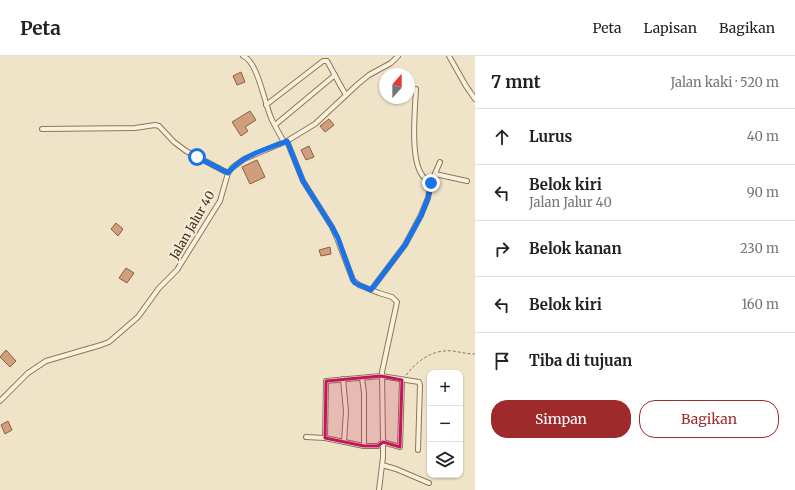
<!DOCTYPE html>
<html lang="id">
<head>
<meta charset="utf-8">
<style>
	body { margin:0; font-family:Merriweather,serif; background:#f2f2f2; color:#222 }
	.controls { position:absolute; right:12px; bottom:12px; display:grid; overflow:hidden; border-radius:8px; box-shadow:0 1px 3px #0004 }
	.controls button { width:36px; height:36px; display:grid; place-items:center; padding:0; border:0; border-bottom:1px solid #e0e0e0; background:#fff; color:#222; font:20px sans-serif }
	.compass { position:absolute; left:379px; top:12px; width:36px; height:36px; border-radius:50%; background:#fff; box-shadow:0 1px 3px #0004; rotate:21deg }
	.stop { position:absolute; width:12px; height:12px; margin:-9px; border:3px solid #1a73e8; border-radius:50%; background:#fff }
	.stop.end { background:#1a73e8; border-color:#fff; box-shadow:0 1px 4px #0008 }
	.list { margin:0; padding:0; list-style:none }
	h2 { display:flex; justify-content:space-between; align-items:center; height:52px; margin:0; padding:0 16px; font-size:17px }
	h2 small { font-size:13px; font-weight:400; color:#767676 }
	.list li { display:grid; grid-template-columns:26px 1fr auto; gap:12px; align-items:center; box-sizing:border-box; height:56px; padding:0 16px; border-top:1px solid #e0e0e0 }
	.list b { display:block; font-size:15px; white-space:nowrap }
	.list p { margin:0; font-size:13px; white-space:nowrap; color:#767676 }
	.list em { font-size:13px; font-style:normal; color:#767676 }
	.actions { display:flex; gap:8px; padding:12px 16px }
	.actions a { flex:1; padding:9px 0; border:1px solid #9e2a2b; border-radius:16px; text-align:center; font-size:14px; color:#9e2a2b }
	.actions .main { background:#9e2a2b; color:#fff }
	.icon { flex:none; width:22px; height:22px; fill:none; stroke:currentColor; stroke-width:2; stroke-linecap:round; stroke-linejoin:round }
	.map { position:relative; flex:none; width:475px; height:434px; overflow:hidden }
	header { display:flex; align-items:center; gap:24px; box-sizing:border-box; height:56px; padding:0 20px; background:#fff; border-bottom:1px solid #e0e0e0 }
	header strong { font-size:19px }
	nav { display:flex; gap:22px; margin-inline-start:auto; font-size:14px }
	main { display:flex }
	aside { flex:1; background:#fff }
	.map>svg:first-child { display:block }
</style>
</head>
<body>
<header>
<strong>Peta</strong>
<nav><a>Peta</a><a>Lapisan</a><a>Bagikan</a></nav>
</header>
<main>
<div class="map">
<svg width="475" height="434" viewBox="0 0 475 434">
	<rect width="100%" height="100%" fill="#f0e4c8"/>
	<g fill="#cf9f7d" stroke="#8d5f41">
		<path d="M241,16L245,26L237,29L233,20Z"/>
		<path d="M250,55L256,64L245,71L248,75L241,80L232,66Z"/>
		<path d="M329,63L334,69L325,76L320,70Z"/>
		<path d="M309,90L314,101L306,104L301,94Z"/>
		<path d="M257,104L265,121L250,128L242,111Z"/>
		<path d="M116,167L123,173L118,180L111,173Z"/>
		<path d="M330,191L331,198L321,200L319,194Z"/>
		<path d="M126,212L134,217L127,227L119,222Z"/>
		<path d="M6,294L16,305L10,311L0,301Z"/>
		<path d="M8,365L12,374L5,378L1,369Z"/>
	</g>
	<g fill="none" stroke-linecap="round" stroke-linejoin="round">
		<defs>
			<g id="minor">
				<path d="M243,0C258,5 265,50 272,64C276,72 280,79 284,86"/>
				<path d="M449,0L466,30L475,43"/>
				<path d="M266,49L323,5H327C334,17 339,28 346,39"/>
				<path d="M275,69L335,19"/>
				<path d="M42,73L135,72L155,69L159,70L174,86L186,95L228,117"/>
				<path d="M287,85L303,125L332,171L337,182L353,224L359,229L379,237L392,241L397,246L382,316L383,386L378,390H364L325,382L306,381"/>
				<path d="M435,118L467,125"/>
				<path d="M431,127L440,106"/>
				<path d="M371,234L405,189L421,159L428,142L431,127C428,125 424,122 422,119C410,102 415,54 416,33"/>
				<path d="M362,322L364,337V390"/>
				<path d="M343,323L346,355L344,386"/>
				<path d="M0,345L28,317L46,305L101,289L109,286L116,280L138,261L159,232L177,214L220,145L228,117L232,112L244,103L287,85L315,68L358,28L369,19L391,7L398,0"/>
				<path d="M325,382L326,325L381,320L419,326L420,329L418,394"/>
				<path d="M382,409L396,413L429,427"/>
				<path d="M379,434L383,401V386L400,391L402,324"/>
			</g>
		</defs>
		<use href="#minor" stroke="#8d765c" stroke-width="6"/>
		<path stroke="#8d765c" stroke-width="1" stroke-dasharray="3 2" stroke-linecap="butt" d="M406,319C418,304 433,293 453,295C460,296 467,298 475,298"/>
		<use href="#minor" stroke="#faf1dc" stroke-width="4"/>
	</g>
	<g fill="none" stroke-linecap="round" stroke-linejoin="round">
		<path stroke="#1a73e8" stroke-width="5" d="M197,101L228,117C242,99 267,93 287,85L303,125L332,171L338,182L353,224L355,227L371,234L405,189L421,160L428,142L431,127"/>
	</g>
	<path fill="#c2185b" fill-opacity="0.2" stroke="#c2185b" stroke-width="3" stroke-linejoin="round" d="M381,320L402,324L400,391L383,386L378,390H364L325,382L326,325Z"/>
	<g text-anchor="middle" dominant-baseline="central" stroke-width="4" stroke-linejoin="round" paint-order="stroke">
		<g font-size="12" fill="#3d2e20" stroke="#f7eed8">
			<text transform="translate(192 169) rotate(-60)">Jalan Jalur 40</text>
		</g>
	</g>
</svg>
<div class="controls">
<button>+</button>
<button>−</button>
<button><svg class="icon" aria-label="layers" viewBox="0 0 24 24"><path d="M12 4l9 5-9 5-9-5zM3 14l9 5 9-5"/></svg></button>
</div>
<svg class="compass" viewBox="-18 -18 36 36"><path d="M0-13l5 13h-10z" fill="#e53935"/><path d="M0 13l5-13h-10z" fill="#767676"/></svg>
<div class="stop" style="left:197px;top:101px"></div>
<div class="stop end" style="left:431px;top:127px"></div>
</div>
<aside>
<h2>7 mnt<small>Jalan kaki · 520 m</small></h2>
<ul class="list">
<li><svg class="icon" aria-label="ahead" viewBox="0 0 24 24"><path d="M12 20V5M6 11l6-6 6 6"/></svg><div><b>Lurus</b></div><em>40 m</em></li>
<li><svg class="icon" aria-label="left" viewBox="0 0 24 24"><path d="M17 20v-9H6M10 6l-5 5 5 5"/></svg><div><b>Belok kiri</b><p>Jalan Jalur 40</p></div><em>90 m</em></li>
<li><svg class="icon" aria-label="right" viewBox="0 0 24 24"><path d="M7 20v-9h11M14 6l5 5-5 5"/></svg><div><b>Belok kanan</b></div><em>230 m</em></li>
<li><svg class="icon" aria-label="left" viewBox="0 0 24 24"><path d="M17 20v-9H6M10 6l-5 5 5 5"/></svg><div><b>Belok kiri</b></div><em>160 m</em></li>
<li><svg class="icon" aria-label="arrive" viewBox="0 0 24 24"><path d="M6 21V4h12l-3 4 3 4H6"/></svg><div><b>Tiba di tujuan</b></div></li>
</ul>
<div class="actions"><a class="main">Simpan</a><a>Bagikan</a></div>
</aside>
</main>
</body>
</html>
